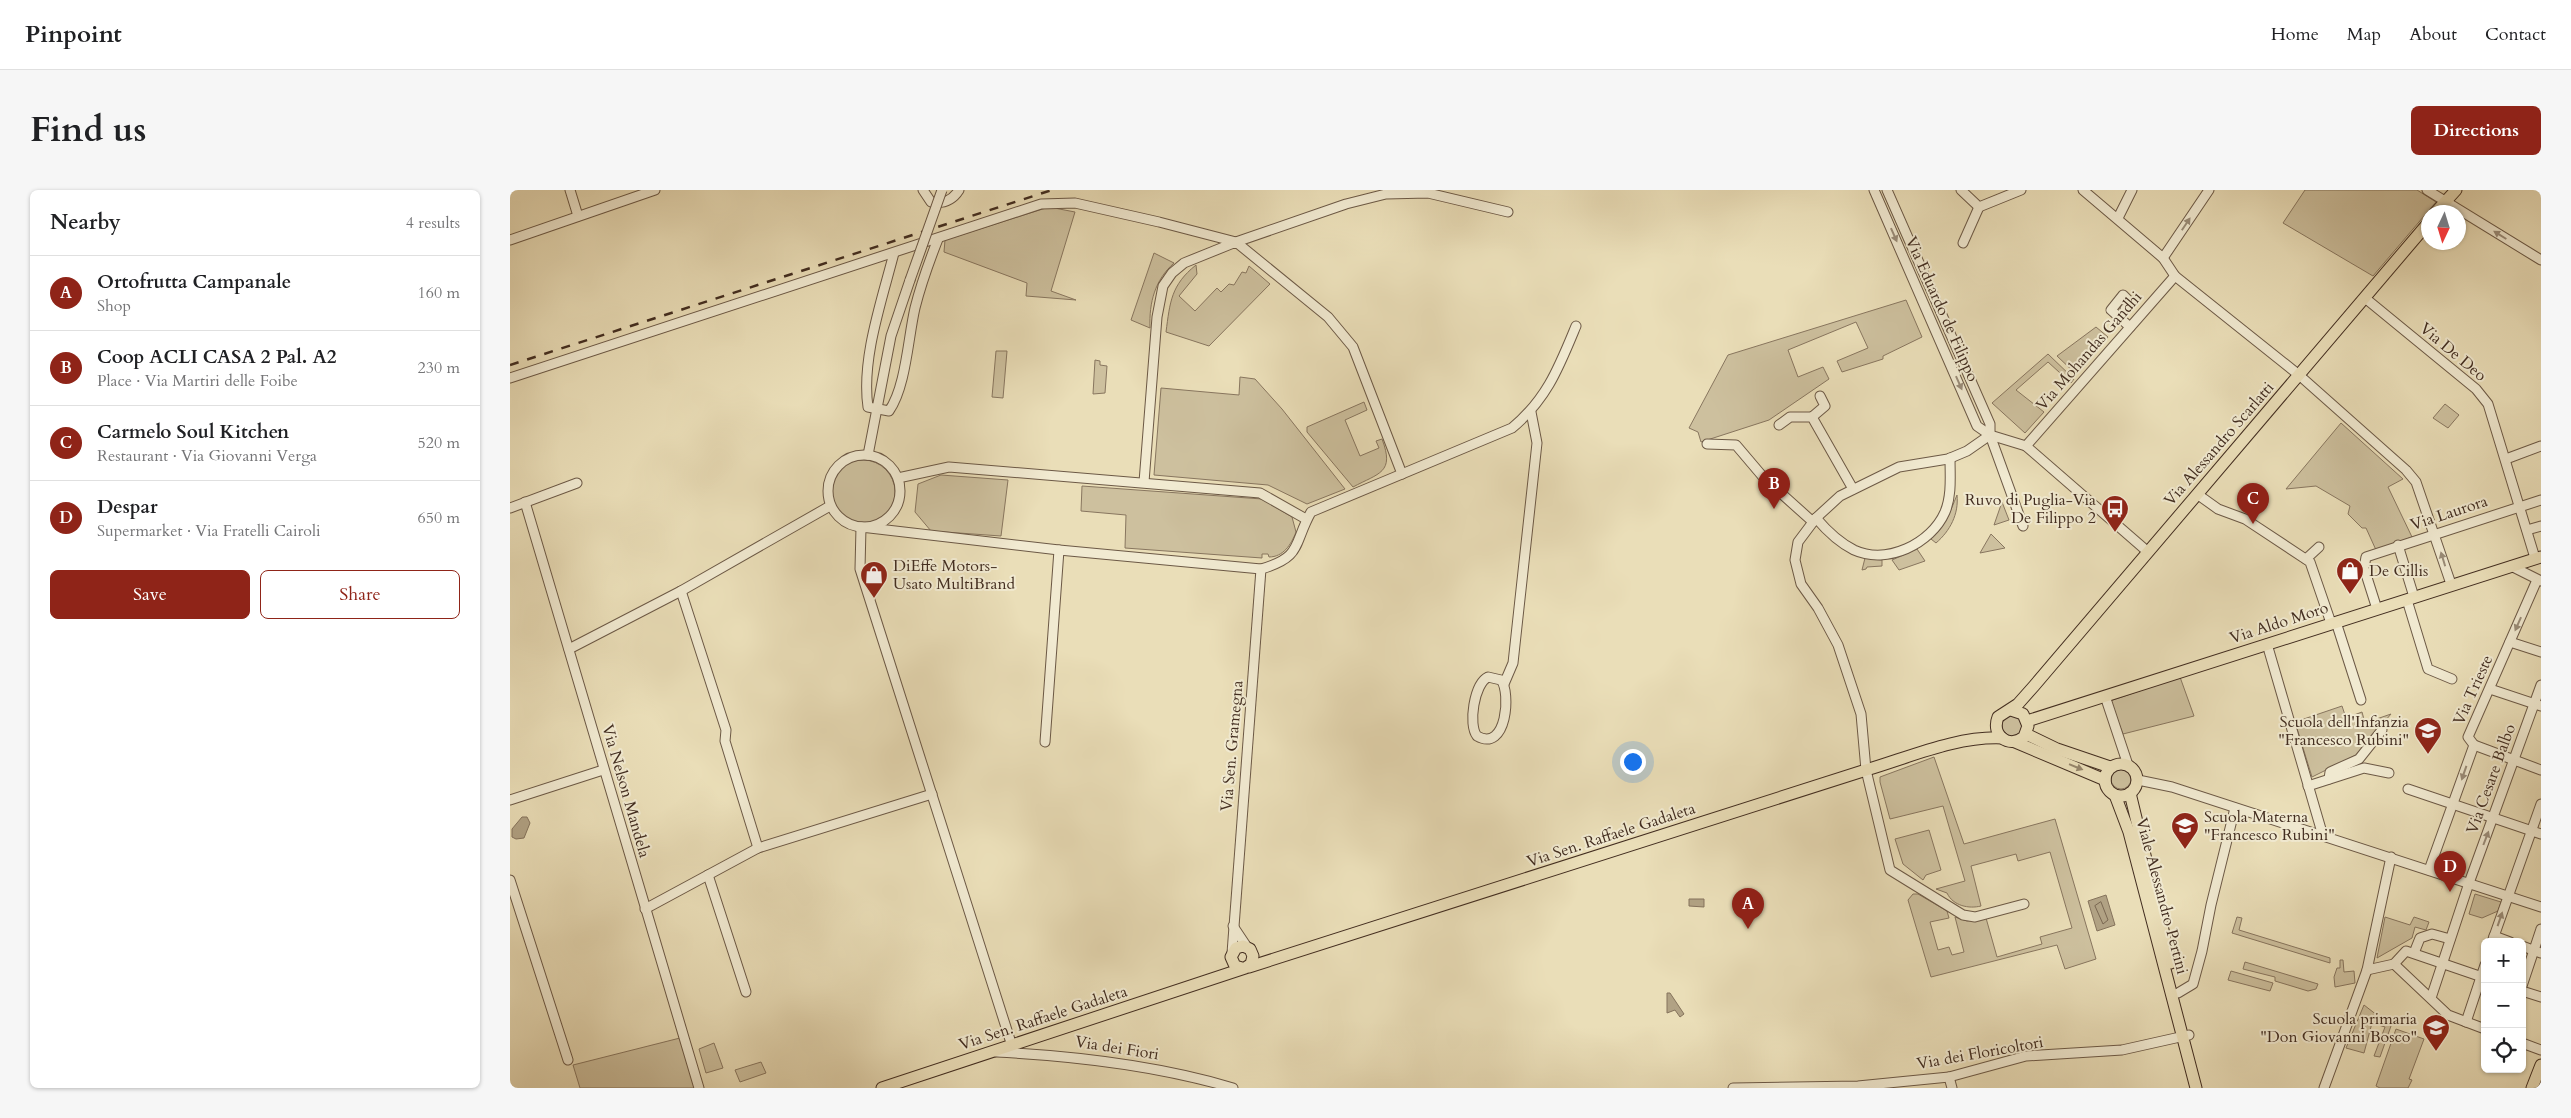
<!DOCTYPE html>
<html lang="en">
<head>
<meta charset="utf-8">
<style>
	body { margin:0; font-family:Cardo,serif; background:#f6f6f6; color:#202124 }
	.controls { position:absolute; right:15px; bottom:15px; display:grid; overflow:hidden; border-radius:8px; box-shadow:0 1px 4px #0004 }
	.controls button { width:45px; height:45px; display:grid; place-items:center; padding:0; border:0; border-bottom:1px solid #e0e0e0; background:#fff; color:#202124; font:25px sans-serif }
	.compass { position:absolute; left:1911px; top:15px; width:45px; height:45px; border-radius:50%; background:#fff; box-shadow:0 1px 4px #0004; rotate:184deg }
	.you { position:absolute; left:1122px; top:571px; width:18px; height:18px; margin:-12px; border:4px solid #fff; border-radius:50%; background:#1a73e8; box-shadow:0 0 0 8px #1a73e833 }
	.badge { display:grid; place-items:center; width:32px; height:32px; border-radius:50%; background:#8f2418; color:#fff; font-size:16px; font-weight:700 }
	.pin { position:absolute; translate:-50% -41px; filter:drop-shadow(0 1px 2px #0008) }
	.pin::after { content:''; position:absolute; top:26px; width:18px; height:15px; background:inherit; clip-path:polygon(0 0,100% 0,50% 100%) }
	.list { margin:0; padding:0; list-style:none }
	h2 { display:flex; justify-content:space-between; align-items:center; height:65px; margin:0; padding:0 20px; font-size:21px }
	h2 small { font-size:16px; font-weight:400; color:#757577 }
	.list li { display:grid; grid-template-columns:32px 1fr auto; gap:15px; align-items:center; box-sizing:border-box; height:75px; padding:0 20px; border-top:1px solid #e0e0e0 }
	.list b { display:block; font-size:19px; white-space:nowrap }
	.list p { margin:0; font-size:16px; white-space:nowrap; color:#757577 }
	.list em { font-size:16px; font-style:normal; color:#757577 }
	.actions { display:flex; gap:10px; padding:15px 20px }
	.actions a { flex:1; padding:11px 0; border:1px solid #8f2418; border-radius:8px; text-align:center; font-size:18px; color:#8f2418 }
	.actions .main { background:#8f2418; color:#fff }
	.icon { flex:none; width:28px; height:28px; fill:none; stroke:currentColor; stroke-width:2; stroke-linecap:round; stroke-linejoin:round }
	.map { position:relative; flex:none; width:2031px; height:898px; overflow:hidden; border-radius:8px }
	header { display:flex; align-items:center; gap:30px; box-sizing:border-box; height:70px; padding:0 25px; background:#fff; border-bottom:1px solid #e0e0e0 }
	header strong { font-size:24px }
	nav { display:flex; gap:28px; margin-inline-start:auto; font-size:18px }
	.intro { display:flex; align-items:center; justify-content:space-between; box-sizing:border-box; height:120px; padding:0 30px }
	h1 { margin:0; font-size:35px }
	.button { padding:12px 22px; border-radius:8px; background:#8f2418; color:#fff; font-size:18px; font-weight:700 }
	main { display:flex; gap:30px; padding:0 30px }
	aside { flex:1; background:#fff; border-radius:8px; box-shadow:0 1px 4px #0004 }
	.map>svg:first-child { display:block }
</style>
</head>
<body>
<header>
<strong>Pinpoint</strong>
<nav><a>Home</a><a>Map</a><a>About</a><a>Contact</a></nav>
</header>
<div class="intro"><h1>Find us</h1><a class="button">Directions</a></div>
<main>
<aside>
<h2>Nearby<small>4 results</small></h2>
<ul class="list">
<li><span class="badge">A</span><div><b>Ortofrutta Campanale</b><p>Shop</p></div><em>160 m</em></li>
<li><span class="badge">B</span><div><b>Coop ACLI CASA 2 Pal. A2</b><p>Place · Via Martiri delle Foibe</p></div><em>230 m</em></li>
<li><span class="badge">C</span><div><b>Carmelo Soul Kitchen</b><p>Restaurant · Via Giovanni Verga</p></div><em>520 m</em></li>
<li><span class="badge">D</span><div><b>Despar</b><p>Supermarket · Via Fratelli Cairoli</p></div><em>650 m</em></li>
</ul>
<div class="actions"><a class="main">Save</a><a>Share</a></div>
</aside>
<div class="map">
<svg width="2031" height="898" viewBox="0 0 2031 898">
	<rect width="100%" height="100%" fill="#eadeb8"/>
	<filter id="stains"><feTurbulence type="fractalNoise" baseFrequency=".004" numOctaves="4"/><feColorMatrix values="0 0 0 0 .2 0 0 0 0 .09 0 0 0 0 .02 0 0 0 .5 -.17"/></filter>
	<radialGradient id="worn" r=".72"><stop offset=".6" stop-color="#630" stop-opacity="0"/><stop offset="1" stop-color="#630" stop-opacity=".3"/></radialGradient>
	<g fill="#cdc09e" stroke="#88765f">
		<path d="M1795,0H1907L1926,12L1863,86L1773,33Z"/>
		<path d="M539,17L565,22L541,101L566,110L516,106L517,93L434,62L435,50Z"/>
		<path d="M644,63L664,73C645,90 639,112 640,138L621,130Z"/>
		<path d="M686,75L687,84L669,106L685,121L707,98L711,102L719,94L724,95L732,82L736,83L739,76L760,94L699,156L656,142C660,112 661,95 686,75Z"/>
		<path d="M1396,110L1412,147L1373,166V169L1332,182L1327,171L1358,158L1346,132L1278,160L1288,187L1313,177L1319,189L1259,230L1191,252L1188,242L1179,238L1218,165Z"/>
		<path d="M1586,137L1598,147L1566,184L1547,166Z"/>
		<path d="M486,161H497L493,208L482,207Z"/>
		<path d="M1538,164L1564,189L1561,193L1538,172L1506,200L1534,222L1515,243L1482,213Z"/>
		<path d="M585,170L590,171V175L597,176L595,203L583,204Z"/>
		<path d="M730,187L745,189L772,219L835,299L797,314L758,295L644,285L651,198L729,205Z"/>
		<path d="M854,212L857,220L835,230L850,266L869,258L866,251L872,249C885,283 869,283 843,297L797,242V237Z"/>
		<path d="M1935,214L1949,225L1938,238L1923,228Z"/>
		<path d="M1831,233L1893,289L1878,297L1902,347L1866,360L1856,338H1852L1838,324L1840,316L1806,296L1776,299Z"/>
		<circle cx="353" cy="302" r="32"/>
		<path d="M431,285L498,290L491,346L421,341L405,322L408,294Z"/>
		<path d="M572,296L752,309L782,327L786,342C781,355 773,367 759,367L758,364H752V368L615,358L616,325L571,321Z"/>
		<path d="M1447,305C1449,324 1440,341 1426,353L1421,349C1435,337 1440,322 1447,305Z"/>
		<path d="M1492,312L1499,330L1484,335Z"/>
		<path d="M1481,344L1495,358L1470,363Z"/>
		<path d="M1407,359L1415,371L1389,380L1382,370Z"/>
		<path d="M1355,368L1372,370V376L1357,377L1356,379L1352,380Z"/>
		<path d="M1670,487L1684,526L1613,544L1600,511Z"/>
		<path d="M1832,516L1836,528L1852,522L1855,533L1881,524L1846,565L1802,587L1785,532Z"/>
		<circle cx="1502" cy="536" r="10"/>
		<path d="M1424,567L1454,654L1545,629L1586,769L1555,779L1547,755L1421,787L1398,710L1403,704H1408L1437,721L1439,728L1420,732L1428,760L1439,757L1442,765L1454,762L1445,727L1457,731L1476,728L1487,767L1532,754L1530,747L1562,738L1540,662L1508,671L1506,664L1461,676L1471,716C1459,719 1443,716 1437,703L1426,699L1455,691L1433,616L1380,629L1370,592V587Z"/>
		<circle cx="1611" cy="589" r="10"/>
		<path d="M1419,640L1431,680L1416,685L1413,690L1393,674L1385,649Z"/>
		<path d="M1965,704L1991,712L1988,721L1972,728L1959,724Z"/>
		<path d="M1727,727L1732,728L1729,740L1820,768V773L1722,743Z"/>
		<path d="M1875,727L1900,735L1904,727L1919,732L1916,740L1905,737L1902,748L1867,768Z"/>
		<path d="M1830,770H1833L1834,782L1844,781L1845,793L1825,797L1824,787L1827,778H1830Z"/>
		<path d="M1735,772L1808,794L1806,799L1798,801L1765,791V787L1733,779Z"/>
		<path d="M1721,781L1763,793L1760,801L1718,790Z"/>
		<path d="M1854,815L1881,836L1870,867L1864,866L1875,837L1862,833L1854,863L1836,858Z"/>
		<path d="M1886,839L1914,849L1899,889L1902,890L1898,898H1870L1866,896Z"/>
		<path d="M170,848L185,898H70L63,875Z"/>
		<path d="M204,853L213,878L196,883L189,859Z"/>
		<path d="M251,872L256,883L230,892L225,880Z"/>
	</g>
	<g fill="#b1a284" stroke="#85735c">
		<path d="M12,627H17L20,633L14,648L6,649L2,647V639Z"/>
		<path d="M1596,705L1605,735L1587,741L1578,711Z"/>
		<path d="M1179,709H1194V717L1179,716Z"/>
		<path d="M1157,803H1160L1174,824L1170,827L1165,820L1157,823Z"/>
	</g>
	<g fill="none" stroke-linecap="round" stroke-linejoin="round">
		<path stroke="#7a6852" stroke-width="1" d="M1591,712L1598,730L1593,734L1585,716Z"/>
		<defs>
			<g id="minor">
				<path d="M60,0L68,26"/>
				<path d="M413,0L421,12C433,14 442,11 449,0"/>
				<path d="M1364,0L1467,236L1480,245L1516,256L1638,362"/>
				<path d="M1377,0L1480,234V245L1513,336"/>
				<path d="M1451,0L1469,17L1511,0"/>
				<path d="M1573,0L1653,68L1665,86L1789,185L1896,280L1906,292L1941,394"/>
				<path d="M1917,0L2031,70"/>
				<path d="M1608,28L1622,0"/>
				<path d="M0,50L145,0"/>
				<path d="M1453,53L1469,17"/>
				<path d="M384,63C372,110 351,169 358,217L379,221C396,197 398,148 405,118C411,94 419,72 428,49"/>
				<path d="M1653,68L1699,0"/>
				<path d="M1855,108L1966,199L1978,214L2025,368"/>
				<path d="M1615,119L1621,113L1613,105L1601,120L1620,137"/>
				<path d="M0,188L531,14L565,13L649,32L726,52L836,14L876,4L918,3L998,22"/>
				<path d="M1302,227L1315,216L1310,206"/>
				<path d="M1269,235L1280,227H1302L1343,299"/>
				<path d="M1480,245L1457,261L1438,269L1389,277L1330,306L1306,328L1288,352L1285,370L1291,394L1308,418L1328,455L1351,524L1356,580L1380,680L1453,725L1465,727L1514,714"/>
				<path d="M1197,254L1226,255L1254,288L1303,332"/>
				<path d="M1516,256L1665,86"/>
				<circle cx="354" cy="301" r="36"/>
				<path d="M358,265L381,146L400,90"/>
				<path d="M1996,269L2031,256"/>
				<path d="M388,288L439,277L750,303L796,329"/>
				<path d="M634,292L647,127L653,96L662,83L674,73L726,52L818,127L843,157L892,284"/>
				<path d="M1687,304L1708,319L1735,329L1800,372L1821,433"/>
				<path d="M15,312L189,898"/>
				<path d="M0,318L67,293"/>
				<path d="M1306,328C1317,341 1328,352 1344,360C1377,375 1421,354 1435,322C1442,305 1440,286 1440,268"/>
				<path d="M2017,340L2031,336"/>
				<path d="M1888,355L1904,407"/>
				<path d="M1796,369L1809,357"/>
				<path d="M2001,376L2031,391"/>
				<path d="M171,401L216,540L215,551L248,658"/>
				<path d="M1897,410L1918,479L1942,489"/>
				<path d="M1867,419L1854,378L1856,367L2031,310"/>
				<path d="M1826,432L1851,510"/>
				<path d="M2000,452L2031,462"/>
				<path d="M1757,454L1813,646"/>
				<path d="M59,459L171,401L320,316"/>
				<path d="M978,487L991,490C1001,502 997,563 967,546C958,535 964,494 978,487Z"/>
				<path d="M994,494L1003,473L1027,253L1021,222"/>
				<path d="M1980,499L2031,516"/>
				<path d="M1595,506L1618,575"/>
				<path d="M535,552L549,360"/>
				<path d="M1964,555L2031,580"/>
				<path d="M1819,589L1820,582L1849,569L1872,540"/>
				<path d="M1628,590L1662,597L2031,717"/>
				<path d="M1798,596L1854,578L1879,583"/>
				<path d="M1898,599L2031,644"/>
				<path d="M0,610L93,580"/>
				<path d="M1919,680L1964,555L1958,547L2027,390"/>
				<path d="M198,685L236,802"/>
				<path d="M0,690L58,870"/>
				<path d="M135,719L248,658L422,604"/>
				<path d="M723,736L737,757"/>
				<path d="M1984,746L2000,752"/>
				<path d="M1982,752L2031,614"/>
				<path d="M2012,756L2031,763"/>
				<path d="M722,763L751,379"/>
				<path d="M1904,763L1910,748L1922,744L1940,749"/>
				<path d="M1884,774L1896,761L1975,788"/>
				<path d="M1857,780L1884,774L1938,825L1975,839"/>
				<path d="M2012,796L2031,739"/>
				<path d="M2012,801L2031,807"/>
				<path d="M1668,803L1683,794L1692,761L1701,715L1725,618"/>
				<path d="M1921,808L1959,693L2031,495"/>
				<path d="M1956,832L1975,775"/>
				<path d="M2012,853L2031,860"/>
				<path d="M502,856L350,379L351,337L549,360L751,379C793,367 783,354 801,322L1002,238C1037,209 1049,177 1066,136"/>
				<path d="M486,862C566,866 646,875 723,898"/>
				<path d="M1439,887L1442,898"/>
				<path d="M1223,898L1348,896L1439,887L1516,866L1612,860L1679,845"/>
				<path d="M1814,898L1857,780L1881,667"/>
			</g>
			<g id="major">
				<path d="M1926,22L1946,0"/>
				<path d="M1501,520L1513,524L1518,536L1514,547C1498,559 1481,545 1488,527L1508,514L1524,496L1919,32"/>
				<path d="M1517,531L2031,367"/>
				<path d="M1516,544L1547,559L1600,577"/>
				<path d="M1505,552L1595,590"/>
				<circle cx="1611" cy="590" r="16"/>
				<path d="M1620,603L1661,773"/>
				<path d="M1605,605L1619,642L1686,898"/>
				<path d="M739,777L1356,580C1400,567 1447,546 1492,548"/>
				<path d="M372,898L735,778L741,774L743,766L740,759L733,756L726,758L721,767L725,776L732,778"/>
				<path d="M2022,898L2031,875"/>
			</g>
		</defs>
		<use href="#minor" stroke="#6c5946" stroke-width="11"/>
		<use href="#major" stroke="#422d20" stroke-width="13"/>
		<use href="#minor" stroke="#f1ead1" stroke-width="9"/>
		<use href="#major" stroke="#eadeb8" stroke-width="11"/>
		<path stroke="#422d20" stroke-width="2.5" stroke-dasharray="9 9" stroke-linecap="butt" d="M0,175L542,0"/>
		<defs>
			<path id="minor-bridge" d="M400,90L432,0"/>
		</defs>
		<use href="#minor-bridge" stroke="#6c5946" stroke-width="11" stroke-linecap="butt"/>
		<use href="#minor-bridge" stroke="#f1ead1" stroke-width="9"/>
	</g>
	<defs><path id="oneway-solid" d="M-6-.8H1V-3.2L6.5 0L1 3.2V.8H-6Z" transform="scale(1.25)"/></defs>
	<g fill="#9a8c78">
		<use href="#oneway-solid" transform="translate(1676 34) rotate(-56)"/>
		<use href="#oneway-solid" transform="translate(1384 45) rotate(66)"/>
		<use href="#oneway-solid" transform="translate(1990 45) rotate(-148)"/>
		<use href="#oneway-solid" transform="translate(1449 193) rotate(66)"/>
		<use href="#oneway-solid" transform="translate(1933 369) rotate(-107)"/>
		<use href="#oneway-solid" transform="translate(2008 434) rotate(114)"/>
		<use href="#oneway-solid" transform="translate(1954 583) rotate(109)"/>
		<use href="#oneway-solid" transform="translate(1976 648) rotate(-69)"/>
		<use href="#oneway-solid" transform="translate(1990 729) rotate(-71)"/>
	</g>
	<use fill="#96866c" href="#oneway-solid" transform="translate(1566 577) rotate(22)"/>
	<defs>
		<symbol id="bus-pin" viewBox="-11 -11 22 30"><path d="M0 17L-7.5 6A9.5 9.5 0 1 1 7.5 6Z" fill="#8f2418" stroke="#f1ead1"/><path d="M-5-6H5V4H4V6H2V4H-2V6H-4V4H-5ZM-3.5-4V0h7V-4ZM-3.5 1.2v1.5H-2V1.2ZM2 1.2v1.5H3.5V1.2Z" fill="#fff"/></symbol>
		<symbol id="shop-pin" viewBox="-11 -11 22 30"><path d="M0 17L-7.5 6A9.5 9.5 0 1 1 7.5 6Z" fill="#8f2418" stroke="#f1ead1"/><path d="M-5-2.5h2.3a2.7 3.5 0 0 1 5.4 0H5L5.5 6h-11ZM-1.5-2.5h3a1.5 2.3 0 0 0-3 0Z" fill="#fff"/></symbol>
		<symbol id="school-pin" viewBox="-11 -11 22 30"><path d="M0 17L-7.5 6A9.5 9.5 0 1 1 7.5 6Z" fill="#8f2418" stroke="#f1ead1"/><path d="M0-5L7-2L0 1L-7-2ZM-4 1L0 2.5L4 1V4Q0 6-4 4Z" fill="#fff"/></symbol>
	</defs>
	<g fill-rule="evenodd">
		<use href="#bus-pin" x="1589" y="303" width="32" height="43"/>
		<use href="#shop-pin" x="1824" y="365" width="32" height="43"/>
		<use href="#shop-pin" x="348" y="369" width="32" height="43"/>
		<use href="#school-pin" x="1902" y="525" width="32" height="43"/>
		<use href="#school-pin" x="1659" y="620" width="32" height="43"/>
		<use href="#school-pin" x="1910" y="822" width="32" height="43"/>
	</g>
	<g text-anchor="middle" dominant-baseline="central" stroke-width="4" stroke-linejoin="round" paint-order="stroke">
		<g font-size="16" fill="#422d20" stroke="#f1ead1">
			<text transform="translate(1432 119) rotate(66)">Via Eduardo de Filippo</text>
			<text transform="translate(1579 161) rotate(-49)">Via Mohandas Gandhi</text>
			<text transform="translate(1943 162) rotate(40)">Via De Deo</text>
			<text transform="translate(1709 254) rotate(-49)">Via Alessandro Scarlatti</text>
			<text transform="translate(1939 323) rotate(-18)">Via Laurora</text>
			<text transform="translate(1769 433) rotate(-18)">Via Aldo Moro</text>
			<text transform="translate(1963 500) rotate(-66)">Via Trieste</text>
			<text transform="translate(722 556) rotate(-85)">Via Sen. Gramegna</text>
			<text transform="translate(1981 589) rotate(-70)">Via Cesare Balbo</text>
			<text transform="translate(116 601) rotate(74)">Via Nelson Mandela</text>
			<text transform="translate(1101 645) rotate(-18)">Via Sen. Raffaele Gadaleta</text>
			<text transform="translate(1652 706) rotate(75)">Viale Alessandro Pertini</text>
			<text transform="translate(533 828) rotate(-18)">Via Sen. Raffaele Gadaleta</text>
			<text transform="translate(607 858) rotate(9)">Via dei Fiori</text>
			<text transform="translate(1470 863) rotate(-10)">Via dei Floricoltori</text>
		</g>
		<g font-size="16" fill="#422d20" stroke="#f1ead1" text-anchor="end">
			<text x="1586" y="310">Ruvo di Puglia-Via<tspan x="1586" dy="18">De Filippo 2</tspan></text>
			<text x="383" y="376" text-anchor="start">DiEffe Motors-<tspan x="383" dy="18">Usato MultiBrand</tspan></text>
			<text x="1859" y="381" text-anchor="start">De Cillis</text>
			<text x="1899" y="532">Scuola dell'Infanzia<tspan x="1899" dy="18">"Francesco Rubini"</tspan></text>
			<text x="1694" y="627" text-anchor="start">Scuola Materna<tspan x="1694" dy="18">"Francesco Rubini"</tspan></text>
			<text x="1907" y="829">Scuola primaria<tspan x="1907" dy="18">"Don Giovanni Bosco"</tspan></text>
		</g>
	</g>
	<rect width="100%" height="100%" filter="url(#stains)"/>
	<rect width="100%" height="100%" fill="url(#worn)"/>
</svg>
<div class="controls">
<button>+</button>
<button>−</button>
<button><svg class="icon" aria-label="locate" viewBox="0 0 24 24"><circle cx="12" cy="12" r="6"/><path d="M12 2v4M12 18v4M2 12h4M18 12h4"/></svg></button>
</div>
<svg class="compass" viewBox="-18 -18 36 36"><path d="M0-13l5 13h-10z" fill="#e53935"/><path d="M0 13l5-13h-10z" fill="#757577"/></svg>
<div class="you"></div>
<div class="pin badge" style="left:1238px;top:739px">A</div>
<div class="pin badge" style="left:1264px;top:319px">B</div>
<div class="pin badge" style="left:1743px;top:334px">C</div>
<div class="pin badge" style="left:1940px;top:702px">D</div>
</div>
</main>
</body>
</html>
